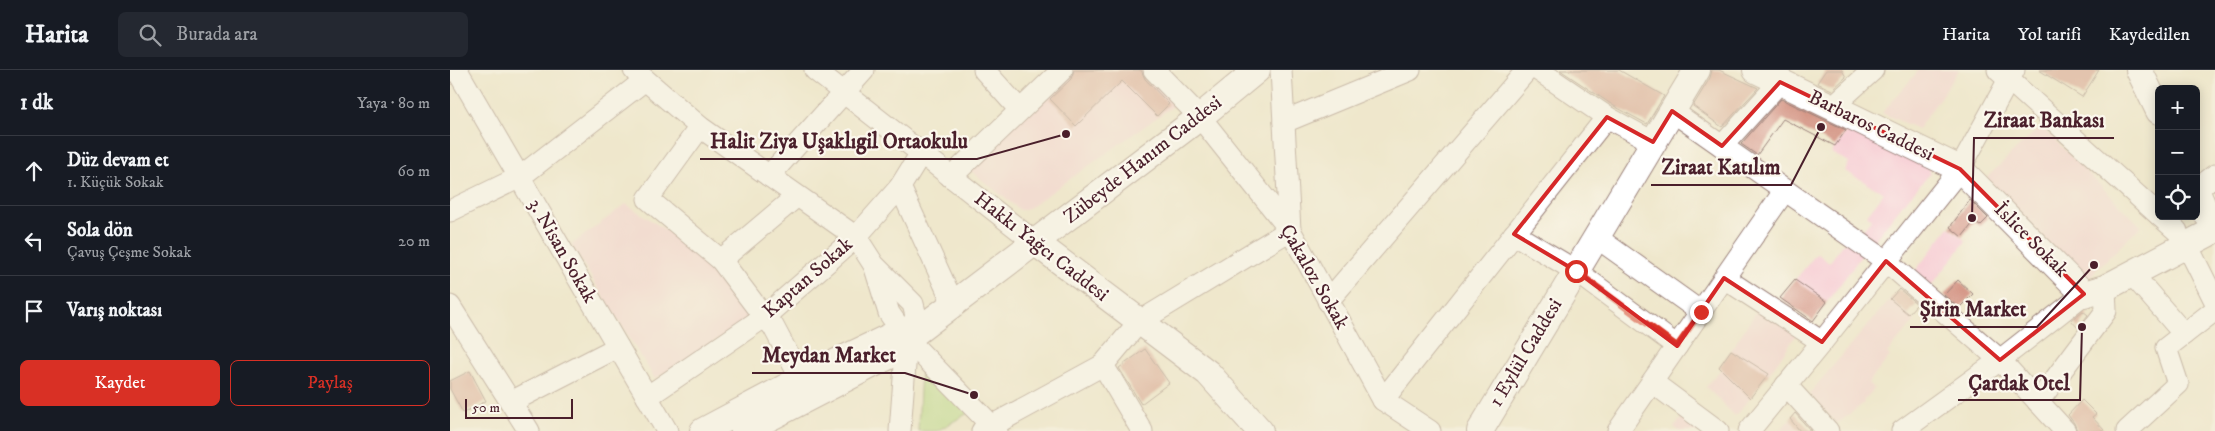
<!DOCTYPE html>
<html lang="tr">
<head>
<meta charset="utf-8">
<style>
	body { margin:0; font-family:"IM FELL DW Pica",serif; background:#242831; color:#f1f3f6 }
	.controls { position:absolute; right:15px; top:15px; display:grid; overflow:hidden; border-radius:8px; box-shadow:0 2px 12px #0003 }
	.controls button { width:45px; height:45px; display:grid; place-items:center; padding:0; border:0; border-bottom:1px solid #363941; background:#171b24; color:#f1f3f6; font:25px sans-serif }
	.scale { position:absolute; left:15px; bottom:12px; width:108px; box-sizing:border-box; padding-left:5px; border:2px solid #4a1f2b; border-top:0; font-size:14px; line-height:18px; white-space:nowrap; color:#4a1f2b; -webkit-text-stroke:4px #fbf7ec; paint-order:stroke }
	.stop { position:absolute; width:15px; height:15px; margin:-11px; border:4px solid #d93025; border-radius:50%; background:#fff }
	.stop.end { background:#d93025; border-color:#fff; box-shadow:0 1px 5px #0008 }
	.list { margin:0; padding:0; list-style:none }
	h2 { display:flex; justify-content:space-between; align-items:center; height:65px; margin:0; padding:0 20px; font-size:21px }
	h2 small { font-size:16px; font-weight:400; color:#9ea1a6 }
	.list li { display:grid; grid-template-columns:32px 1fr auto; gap:15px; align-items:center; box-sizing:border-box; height:70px; padding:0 20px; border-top:1px solid #363941 }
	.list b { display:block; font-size:19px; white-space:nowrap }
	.list p { margin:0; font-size:16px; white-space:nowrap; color:#9ea1a6 }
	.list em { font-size:16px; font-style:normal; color:#9ea1a6 }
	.actions { display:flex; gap:10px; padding:15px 20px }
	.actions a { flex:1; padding:11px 0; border:1px solid #d93025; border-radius:8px; text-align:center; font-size:18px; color:#d93025 }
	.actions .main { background:#d93025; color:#fff }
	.icon { flex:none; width:28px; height:28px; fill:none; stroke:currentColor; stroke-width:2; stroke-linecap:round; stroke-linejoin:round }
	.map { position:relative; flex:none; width:1765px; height:361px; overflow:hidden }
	header { display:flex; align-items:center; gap:30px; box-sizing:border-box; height:70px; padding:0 25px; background:#171b24; border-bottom:1px solid #363941 }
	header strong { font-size:24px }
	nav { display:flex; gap:28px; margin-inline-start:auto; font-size:18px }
	.search { width:350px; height:45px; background:#242831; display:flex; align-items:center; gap:12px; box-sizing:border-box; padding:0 18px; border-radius:8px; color:#9ea1a6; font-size:19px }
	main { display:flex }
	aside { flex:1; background:#171b24 }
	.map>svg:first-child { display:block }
</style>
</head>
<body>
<header>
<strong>Harita</strong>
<div class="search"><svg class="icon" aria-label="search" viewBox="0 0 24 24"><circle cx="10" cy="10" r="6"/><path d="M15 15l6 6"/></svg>Burada ara</div>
<nav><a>Harita</a><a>Yol tarifi</a><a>Kaydedilen</a></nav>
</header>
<main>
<aside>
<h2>1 dk<small>Yaya · 80 m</small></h2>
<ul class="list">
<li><svg class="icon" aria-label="ahead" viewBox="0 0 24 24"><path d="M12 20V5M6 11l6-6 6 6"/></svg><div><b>Düz devam et</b><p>1. Küçük Sokak</p></div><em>60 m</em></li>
<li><svg class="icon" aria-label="left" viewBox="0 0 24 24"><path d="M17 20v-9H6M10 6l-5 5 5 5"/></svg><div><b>Sola dön</b><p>Çavuş Çeşme Sokak</p></div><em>20 m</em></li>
<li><svg class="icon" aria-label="arrive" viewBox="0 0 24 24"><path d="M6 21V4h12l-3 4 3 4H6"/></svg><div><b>Varış noktası</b></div></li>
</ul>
<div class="actions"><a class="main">Kaydet</a><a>Paylaş</a></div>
</aside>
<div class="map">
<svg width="1765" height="361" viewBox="0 0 1765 361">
	<rect width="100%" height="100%" fill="#fbf7ec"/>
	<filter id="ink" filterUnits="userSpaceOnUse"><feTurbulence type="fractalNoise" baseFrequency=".02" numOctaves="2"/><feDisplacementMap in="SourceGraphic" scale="10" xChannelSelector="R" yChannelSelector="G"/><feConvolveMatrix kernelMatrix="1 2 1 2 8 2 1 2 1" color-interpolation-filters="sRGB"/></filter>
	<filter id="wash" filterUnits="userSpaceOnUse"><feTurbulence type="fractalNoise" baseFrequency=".0096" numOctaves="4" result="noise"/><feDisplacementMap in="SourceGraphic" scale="20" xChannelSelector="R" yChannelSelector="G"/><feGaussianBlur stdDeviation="1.12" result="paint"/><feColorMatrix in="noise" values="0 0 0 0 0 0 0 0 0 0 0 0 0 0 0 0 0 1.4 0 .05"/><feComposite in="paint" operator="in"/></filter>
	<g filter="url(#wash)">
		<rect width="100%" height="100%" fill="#efe7cc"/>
		<g fill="#f7cfd5">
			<path d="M616,0H696L729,32L576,140H570L516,97Z"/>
			<path d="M1469,0H1509L1468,59L1432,43Z"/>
			<path d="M1591,56L1691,156L1635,211L1536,108Z"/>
			<path d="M1398,59L1479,98L1480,104L1453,134L1422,173L1410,164L1421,149L1417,145L1434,123L1395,101L1399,92L1381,83Z"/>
			<path d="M176,134L266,193L303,247L205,309L121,175Z"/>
			<path d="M1499,157L1516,171L1479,219L1463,204Z"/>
			<path d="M1398,168L1415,181L1377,232L1345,210L1367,183L1379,193Z"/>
			<path d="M1440,229L1465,251L1437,283L1440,286L1418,313L1424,319L1413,331L1414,333L1387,354L1359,324Z"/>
			<path d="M1311,234L1349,261L1319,304L1281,280Z"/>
			<path d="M1271,299L1300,328L1285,346L1256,317Z"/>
			<path d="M1235,344L1259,361H1229L1224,357Z"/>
			<path d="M1340,349L1350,361H1329Z"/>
		</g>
		<path fill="#b3d780" stroke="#7e7b56" d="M471,298L518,343L487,361H468Z"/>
		<g id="blocks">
			<g fill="#d69989">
				<path d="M624,0H691L695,9L719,34L707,46L672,11L626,56L600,29L621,9Z"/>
				<path d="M1110,0H1169L1214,26L1197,54L1164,36Z"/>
				<path d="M1262,0H1269L1308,18L1272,57L1243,36L1260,8Z"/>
				<path d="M1376,0H1392L1396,7L1382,20L1367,13Z"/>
				<path d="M1589,0H1649L1632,27Z"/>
				<path d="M1331,29L1396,60L1385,76L1333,49L1307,85L1291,74Z"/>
				<path d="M1520,130L1538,148L1530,156L1524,152L1512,167L1500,157Z"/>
				<path d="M1345,210L1377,232L1363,251L1330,228Z"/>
				<path d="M1508,210L1523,224L1509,238L1494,225Z"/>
				<path d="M1449,219L1467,234L1458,244L1440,229Z"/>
				<path d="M1633,241L1638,245L1628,258L1621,250Z"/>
				<path d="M695,279L719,313L691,334L669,298Z"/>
				<path d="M1281,280L1319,304L1300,328L1269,297Z"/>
				<path d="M20,301L36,331L13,343L0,319V311Z"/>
				<path d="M1632,330L1646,344L1642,347L1655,361H1627L1624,353L1618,345Z"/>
				<path d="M1345,343L1361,361H1350L1340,349Z"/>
			</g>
		</g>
	</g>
	<g filter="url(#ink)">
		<use href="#blocks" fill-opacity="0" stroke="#9c837c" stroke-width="1"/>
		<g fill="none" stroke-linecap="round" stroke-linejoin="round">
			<defs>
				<g id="minor">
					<path d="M7,0L217,361"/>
					<path d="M184,0L250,57L406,167L424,195L463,234L466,246L457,269L450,361"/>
					<path d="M365,0L586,173"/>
					<path d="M534,0L570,40"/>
					<path d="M704,0L750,47L840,160L933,330L980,361"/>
					<path d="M1088,0L1157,47L1203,72"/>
					<path d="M1548,0L1709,145"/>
					<path d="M1382,37L1423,0"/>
					<path d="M1222,41L1436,191L1550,290L1615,361"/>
					<path d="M834,52L960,0"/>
					<path d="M250,57L198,129L271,190L314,247L323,256L351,309"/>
					<path d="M1272,76L1330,12"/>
					<path d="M319,106L414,0"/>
					<path d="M501,107L612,0"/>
					<path d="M450,117L503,233"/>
					<path d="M1746,120L1765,105"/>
					<path d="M0,141L70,107L195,10"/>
					<path d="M1710,146L1727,161"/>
					<path d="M1064,164L1126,201L1227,276"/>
					<path d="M1146,167L1251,242"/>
					<path d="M1737,175L1765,231"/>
					<path d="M271,190L347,126"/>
					<path d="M425,198L439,243L457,269L547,361"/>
					<path d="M1682,204L1734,264"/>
					<path d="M1274,208L1372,272"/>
					<path d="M878,231L1077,0"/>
					<path d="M0,236L79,361"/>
					<path d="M653,295L692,361"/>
					<path d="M1202,312L1268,361"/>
					<path d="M1336,315L1378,361"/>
					<path d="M197,327L314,247L406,167L450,117L471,83"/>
					<path d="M933,330L1157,47"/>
					<path d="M61,332L168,277"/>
					<path d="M1588,332L1656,241L1655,218"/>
					<path d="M532,361L653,295L689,252L840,160L831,0"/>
					<path d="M1168,361L1335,120"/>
					<path d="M1299,361L1372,272L1510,99L1564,0"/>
					<path d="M1452,361L1550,290L1634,224"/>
					<path d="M1677,361L1728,314L1716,278L1765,240"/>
				</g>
				<g id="major">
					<path d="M1306,0L1510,99L1634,224L1655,218L1765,160"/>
					<path d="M1689,0L1709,41"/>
					<path d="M1746,120L1756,143L1765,155"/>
					<path d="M586,173L758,303L810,361"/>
					<path d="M253,361L351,309L439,267L457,269L750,47L807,0"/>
					<path d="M294,361L439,286"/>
					<path d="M1030,361L1247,0"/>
				</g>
			</defs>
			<use href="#minor" stroke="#9c837c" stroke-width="23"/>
			<use href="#major" stroke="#9c837c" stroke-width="28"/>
			<use href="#minor" stroke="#fff" stroke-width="21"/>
			<use href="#major" stroke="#fff" stroke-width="26"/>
		</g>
	</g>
	<g fill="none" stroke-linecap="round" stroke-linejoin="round" filter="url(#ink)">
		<path stroke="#d93025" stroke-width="6" d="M1126,201L1227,276L1251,242"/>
	</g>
	<path d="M0 0H1765V361H0ZM1330,12L1510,99L1634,224L1550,290L1436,191L1372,272L1274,208L1227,276L1126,201L1064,164L1157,47L1203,72L1222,41L1272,76Z" fill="#efe7cc" fill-opacity=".55" fill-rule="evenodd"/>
	<path fill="none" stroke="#d62828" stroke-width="4" stroke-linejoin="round" d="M1330,12L1510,99L1634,224L1550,290L1436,191L1372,272L1274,208L1227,276L1126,201L1064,164L1157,47L1203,72L1222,41L1272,76Z"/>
	<g text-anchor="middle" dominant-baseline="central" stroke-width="4.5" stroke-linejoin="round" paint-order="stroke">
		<g font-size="20" fill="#4a1f2b" stroke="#fbf7ec">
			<text transform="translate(1421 56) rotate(26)">Barbaros Caddesi</text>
			<text transform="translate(693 90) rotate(-38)">Zübeyde Hanım Caddesi</text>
			<text transform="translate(1581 170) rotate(45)">İslice Sokak</text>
			<text transform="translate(591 177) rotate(38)">Hakkı Yağcı Caddesi</text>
			<text transform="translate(112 181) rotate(60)">3. Nisan Sokak</text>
			<text transform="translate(864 207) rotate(60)">Çakaloz Sokak</text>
			<text transform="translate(358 208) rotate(-41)">Kaptan Sokak</text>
			<text transform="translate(1076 283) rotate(-59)">1 Eylül Caddesi</text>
		</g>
	</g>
	<path fill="none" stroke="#4a1f2b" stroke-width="2" d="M1522 148L1524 68H1664M616 64L527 89H250M1371 57L1341 115H1201M1644 195L1587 257H1460M524 325L455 303H302M1632 257L1630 330H1508"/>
	<g fill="#4a1f2b" stroke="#fbf7ec" stroke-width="2">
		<circle cx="1522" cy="148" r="5"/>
		<circle cx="616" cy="64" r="5"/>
		<circle cx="1371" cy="57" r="5"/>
		<circle cx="1644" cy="195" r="5"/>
		<circle cx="524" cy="325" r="5"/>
		<circle cx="1632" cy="257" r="5"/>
	</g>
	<g font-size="21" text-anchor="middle" font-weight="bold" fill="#4a1f2b" stroke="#fbf7ec" stroke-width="4.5" stroke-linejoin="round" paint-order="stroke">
		<text x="1594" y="57">Ziraat Bankası</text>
		<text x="389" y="78">Halit Ziya Uşaklıgil Ortaokulu</text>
		<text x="1271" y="104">Ziraat Katılım</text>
		<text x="1523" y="246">Şirin Market</text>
		<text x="379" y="292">Meydan Market</text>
		<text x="1569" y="320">Çardak Otel</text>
	</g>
</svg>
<div class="controls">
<button>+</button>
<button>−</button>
<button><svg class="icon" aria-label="locate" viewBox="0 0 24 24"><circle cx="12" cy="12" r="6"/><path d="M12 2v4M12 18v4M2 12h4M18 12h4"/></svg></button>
</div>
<div class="scale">50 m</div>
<div class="stop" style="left:1126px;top:201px"></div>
<div class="stop end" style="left:1251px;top:242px"></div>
</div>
</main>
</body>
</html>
